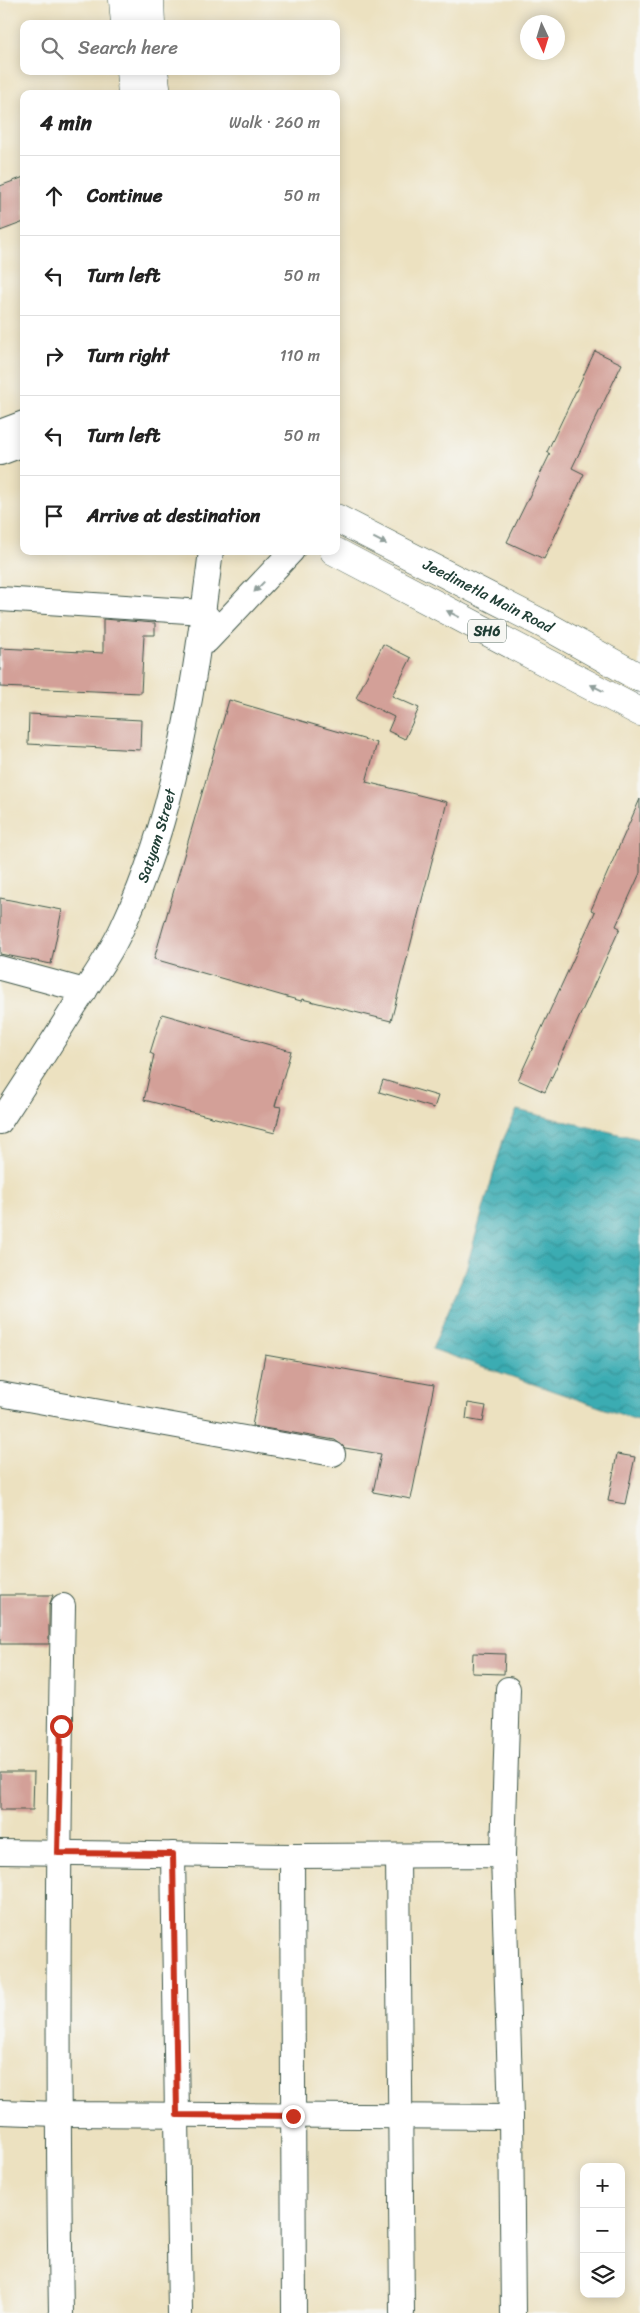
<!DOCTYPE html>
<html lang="en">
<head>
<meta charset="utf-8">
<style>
	body { margin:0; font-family:Sriracha,sans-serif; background:#f6f6f6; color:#222 }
	.controls { position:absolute; right:15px; bottom:15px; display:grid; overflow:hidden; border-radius:10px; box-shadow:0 2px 12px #0003 }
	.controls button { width:45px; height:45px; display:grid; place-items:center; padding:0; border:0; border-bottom:1px solid #e0e0e0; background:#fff; color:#222; font:25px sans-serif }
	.compass { position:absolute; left:520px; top:15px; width:45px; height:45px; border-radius:50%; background:#fff; box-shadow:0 2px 12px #0003; rotate:176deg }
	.stop { position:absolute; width:15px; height:15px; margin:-11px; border:4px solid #c8321e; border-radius:50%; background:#fff }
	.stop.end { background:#c8321e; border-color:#fff; box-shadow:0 1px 5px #0008 }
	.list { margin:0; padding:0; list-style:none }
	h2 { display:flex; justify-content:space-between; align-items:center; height:65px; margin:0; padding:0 20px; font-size:21px }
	h2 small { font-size:16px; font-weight:400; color:#767676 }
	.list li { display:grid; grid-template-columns:32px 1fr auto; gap:15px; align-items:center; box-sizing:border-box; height:80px; padding:0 20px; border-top:1px solid #e0e0e0 }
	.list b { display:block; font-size:19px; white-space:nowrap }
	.list em { font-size:16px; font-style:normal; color:#767676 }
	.icon { flex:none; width:28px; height:28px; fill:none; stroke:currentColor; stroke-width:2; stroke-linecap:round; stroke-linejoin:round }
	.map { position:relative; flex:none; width:640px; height:2313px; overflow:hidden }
	.search { position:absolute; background:#fff; box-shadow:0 2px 12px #0003; left:20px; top:20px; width:320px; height:55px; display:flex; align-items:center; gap:12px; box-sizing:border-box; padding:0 18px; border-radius:10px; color:#767676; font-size:19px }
	.panel { position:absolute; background:#fff; box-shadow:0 2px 12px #0003; left:20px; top:90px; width:320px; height:465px; border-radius:10px }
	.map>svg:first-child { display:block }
</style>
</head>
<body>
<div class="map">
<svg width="640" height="2313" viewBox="0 0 640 2313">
	<defs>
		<pattern id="water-waves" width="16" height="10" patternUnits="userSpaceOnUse" patternTransform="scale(1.25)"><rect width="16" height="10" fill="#3aacb2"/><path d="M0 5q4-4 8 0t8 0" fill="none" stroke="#308d92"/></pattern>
	</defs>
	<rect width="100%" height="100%" fill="#f6f6f2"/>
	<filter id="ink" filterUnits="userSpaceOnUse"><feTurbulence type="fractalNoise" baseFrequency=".02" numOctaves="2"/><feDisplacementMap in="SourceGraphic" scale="10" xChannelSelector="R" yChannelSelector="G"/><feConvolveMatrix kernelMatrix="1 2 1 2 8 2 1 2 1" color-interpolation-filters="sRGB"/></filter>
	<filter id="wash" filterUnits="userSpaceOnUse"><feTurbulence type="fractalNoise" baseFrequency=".0096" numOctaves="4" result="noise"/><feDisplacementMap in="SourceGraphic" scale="20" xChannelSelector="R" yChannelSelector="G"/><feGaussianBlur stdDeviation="1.12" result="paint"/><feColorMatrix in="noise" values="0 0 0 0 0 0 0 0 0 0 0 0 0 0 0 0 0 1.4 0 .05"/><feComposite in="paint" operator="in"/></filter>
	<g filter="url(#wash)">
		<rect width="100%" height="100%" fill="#ece1c0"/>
		<path fill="url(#water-waves)" stroke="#2c7473" d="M517,1110L640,1139V1421L432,1349L466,1269L503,1140Z"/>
		<g id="blocks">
			<g fill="#d3a098">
				<path d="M24,177V222L0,231V186Z"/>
				<path d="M595,351L622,364L572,468L584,474L544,559L507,542L550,454L547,452Z"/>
				<path d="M103,619L155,623V635H144L141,693L0,687V648L103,653Z"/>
				<path d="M383,644L411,658L392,696L419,708L405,739L388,731L394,717L356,698Z"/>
				<path d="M229,700L377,743L366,782L447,802L391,1021L302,999L301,1001L154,959Z"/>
				<path d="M29,714L141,720L140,750L28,744Z"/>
				<path d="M640,799V873L616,926L620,928L545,1092L518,1080L595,912L591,910Z"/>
				<path d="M0,898L62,910L51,964L0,954Z"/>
				<path d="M162,1014L291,1051L275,1106L281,1107L275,1133L144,1100L154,1055L150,1053Z"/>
				<path d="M383,1080L438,1096L434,1108L379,1092Z"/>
				<path d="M265,1355L434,1385L411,1499L373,1492L381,1454L345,1448L335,1440L252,1426Z"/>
				<path d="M468,1403L486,1406L483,1422L466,1419Z"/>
				<path d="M617,1454L635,1457L625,1504L608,1501Z"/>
				<path d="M0,1595H53L49,1606V1644H0Z"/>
				<path d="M473,1653L505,1654L504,1674L472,1673Z"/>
				<path d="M0,1772H34L33,1810H0Z"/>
			</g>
		</g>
	</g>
	<g filter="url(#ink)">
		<use href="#blocks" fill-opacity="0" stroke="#3e5649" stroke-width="1"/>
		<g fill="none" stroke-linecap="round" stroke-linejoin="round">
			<defs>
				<g id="minor">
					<path d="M0,432L24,423"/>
					<path d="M0,453L24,444"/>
					<path d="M0,599L203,612L218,629"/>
					<path d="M207,641L292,551"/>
					<path d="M0,968L85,991"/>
					<path id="s1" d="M0,1122C25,1084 50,1046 74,1007C91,981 110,955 123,926C178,809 195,679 211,551"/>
					<path d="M0,1394L333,1454"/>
					<path d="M0,1852L292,1856L503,1855L511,2117L513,2313"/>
					<path d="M173,1854L180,2313"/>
					<path d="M503,1855L508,1689"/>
					<path d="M292,1856L294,2313"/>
					<path d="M398,1856L402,2313"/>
					<path d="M0,2112L58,2114L511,2117"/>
					<path d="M61,2313C57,2077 58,1842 63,1606"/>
				</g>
				<g id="major">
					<path d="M123,0L125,24"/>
					<path d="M150,0L151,24"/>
					<path d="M130,71L132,94"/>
					<path d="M154,71L157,94"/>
					<path id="s2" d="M336,518L547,626L640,678"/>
					<path d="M334,551L640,712"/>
				</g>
			</defs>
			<use href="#minor" stroke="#3e5649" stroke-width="26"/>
			<use href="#major" stroke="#3e5649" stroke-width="29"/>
			<use href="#minor" stroke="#fff" stroke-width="24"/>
			<use href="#major" stroke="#fff" stroke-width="28"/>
		</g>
		<defs><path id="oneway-solid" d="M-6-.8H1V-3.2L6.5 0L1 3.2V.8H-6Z" transform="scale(1.25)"/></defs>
		<g fill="#8f9e9a">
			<use href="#oneway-solid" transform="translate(380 541) rotate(27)"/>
			<use href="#oneway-solid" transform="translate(259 587) rotate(134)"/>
			<use href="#oneway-solid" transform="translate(453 614) rotate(-153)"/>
			<use href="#oneway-solid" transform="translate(597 688) rotate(-153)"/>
		</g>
	</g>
	<g fill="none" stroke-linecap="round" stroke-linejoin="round" filter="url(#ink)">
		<path stroke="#c8321e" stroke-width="6" d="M61,1726L58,1853L173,1854L177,2115L293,2116"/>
	</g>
	<g text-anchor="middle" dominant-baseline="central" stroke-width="4.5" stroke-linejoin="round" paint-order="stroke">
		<rect fill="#f6f6f2" stroke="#60746d" stroke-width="1" x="468" y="619.5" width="38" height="23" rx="4"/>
		<g font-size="14" font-weight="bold" fill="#1f3d34">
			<text x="487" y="631">SH6</text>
		</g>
		<g font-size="15" fill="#1f3d34" stroke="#f6f6f2">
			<text stroke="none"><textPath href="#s2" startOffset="171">Jeedimetla Main Road</textPath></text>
			<text stroke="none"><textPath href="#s1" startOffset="328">Satyam Street</textPath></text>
		</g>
	</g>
</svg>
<div class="controls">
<button>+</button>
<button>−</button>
<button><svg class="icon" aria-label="layers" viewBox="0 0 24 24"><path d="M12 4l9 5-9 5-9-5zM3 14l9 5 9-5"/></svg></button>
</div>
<svg class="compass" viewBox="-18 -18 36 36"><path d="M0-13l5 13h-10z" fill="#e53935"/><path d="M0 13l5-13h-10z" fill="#767676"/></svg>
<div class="stop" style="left:61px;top:1726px"></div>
<div class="stop end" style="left:293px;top:2116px"></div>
<div class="search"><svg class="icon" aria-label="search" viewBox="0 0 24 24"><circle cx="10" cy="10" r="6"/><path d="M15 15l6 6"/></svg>Search here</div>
<section class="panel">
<h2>4 min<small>Walk · 260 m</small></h2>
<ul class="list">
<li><svg class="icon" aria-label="ahead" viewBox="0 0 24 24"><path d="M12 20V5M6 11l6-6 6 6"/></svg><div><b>Continue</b></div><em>50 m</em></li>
<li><svg class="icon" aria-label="left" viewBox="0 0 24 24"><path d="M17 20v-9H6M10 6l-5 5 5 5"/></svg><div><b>Turn left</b></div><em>50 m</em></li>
<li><svg class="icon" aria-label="right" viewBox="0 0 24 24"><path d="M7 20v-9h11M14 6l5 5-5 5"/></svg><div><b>Turn right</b></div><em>110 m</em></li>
<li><svg class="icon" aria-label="left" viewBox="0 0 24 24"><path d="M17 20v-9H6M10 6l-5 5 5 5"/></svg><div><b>Turn left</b></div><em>50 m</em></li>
<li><svg class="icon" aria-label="arrive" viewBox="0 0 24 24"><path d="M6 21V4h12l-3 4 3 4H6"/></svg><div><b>Arrive at destination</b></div></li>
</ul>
</section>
</div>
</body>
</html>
